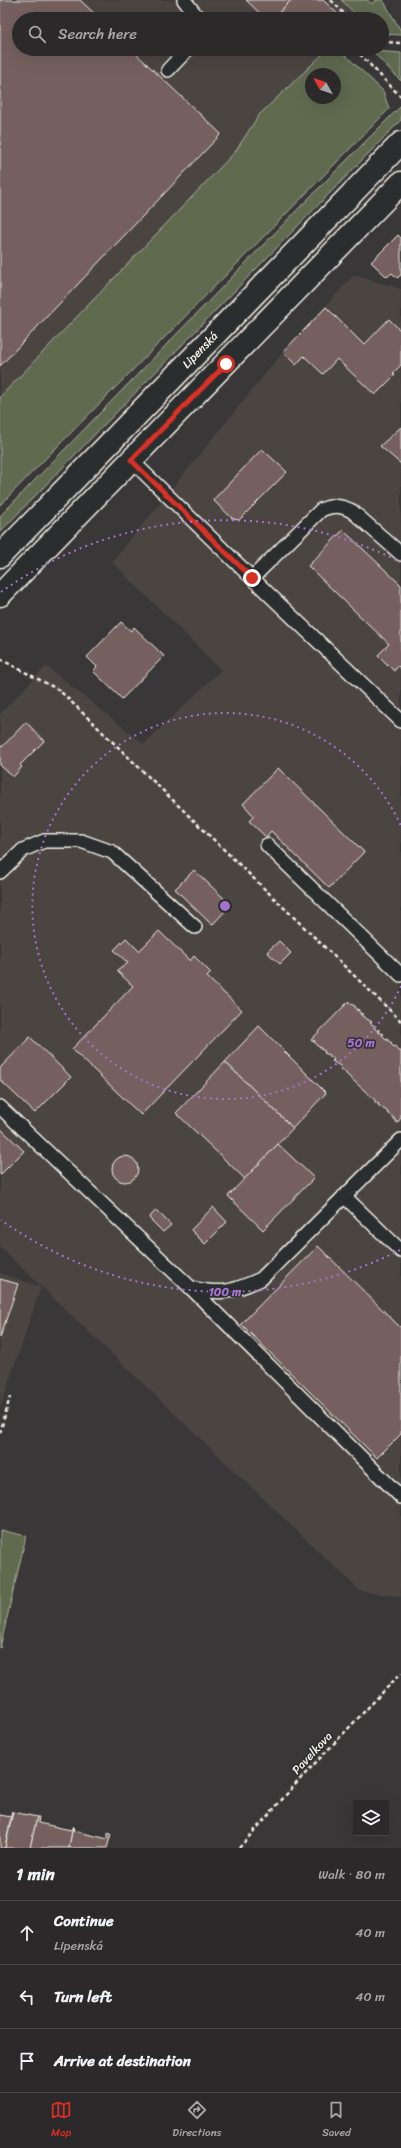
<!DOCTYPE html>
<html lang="en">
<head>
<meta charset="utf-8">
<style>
	body { margin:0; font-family:Sriracha,sans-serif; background:#333132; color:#f1f3f6 }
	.controls { position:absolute; right:12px; bottom:12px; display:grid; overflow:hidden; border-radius:0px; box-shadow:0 4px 16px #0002 }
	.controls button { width:36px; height:36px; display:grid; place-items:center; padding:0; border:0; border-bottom:1px solid #474547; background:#2b292a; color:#f1f3f6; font:20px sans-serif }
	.compass { position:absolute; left:305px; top:68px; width:36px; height:36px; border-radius:50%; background:#2b292a; box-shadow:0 4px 16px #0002; rotate:310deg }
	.stop { position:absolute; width:12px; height:12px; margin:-9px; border:3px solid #d93025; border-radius:50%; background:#fff }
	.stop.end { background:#d93025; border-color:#fff; box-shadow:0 1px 4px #0008 }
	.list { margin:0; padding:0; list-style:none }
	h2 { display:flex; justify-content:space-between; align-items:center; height:52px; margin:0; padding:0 16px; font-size:17px }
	h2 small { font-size:13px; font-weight:400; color:#a6a6a8 }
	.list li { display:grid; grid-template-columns:26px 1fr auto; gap:12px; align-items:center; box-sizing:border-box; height:64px; padding:0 16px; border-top:1px solid #474547 }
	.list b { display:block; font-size:15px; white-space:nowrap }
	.list p { margin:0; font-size:13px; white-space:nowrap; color:#a6a6a8 }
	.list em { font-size:13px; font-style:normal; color:#a6a6a8 }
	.icon { flex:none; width:22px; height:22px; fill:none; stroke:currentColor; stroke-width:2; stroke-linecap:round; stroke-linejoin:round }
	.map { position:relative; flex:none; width:401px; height:1848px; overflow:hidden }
	.search { position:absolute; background:#2b292a; box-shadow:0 4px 16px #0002; left:12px; right:12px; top:12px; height:44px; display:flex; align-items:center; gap:10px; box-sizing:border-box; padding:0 14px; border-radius:22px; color:#a6a6a8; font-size:15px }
	.sheet { height:244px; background:#2b292a }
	nav { display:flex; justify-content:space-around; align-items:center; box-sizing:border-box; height:56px; border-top:1px solid #474547; background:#2b292a; font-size:11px; color:#a6a6a8 }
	nav a { display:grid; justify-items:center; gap:2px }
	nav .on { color:#d93025 }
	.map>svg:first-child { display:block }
</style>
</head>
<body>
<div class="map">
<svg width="401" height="1848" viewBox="0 0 401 1848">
	<rect width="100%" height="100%" fill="#393738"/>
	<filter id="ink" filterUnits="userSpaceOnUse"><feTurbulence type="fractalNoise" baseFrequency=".025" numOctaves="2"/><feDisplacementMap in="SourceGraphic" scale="8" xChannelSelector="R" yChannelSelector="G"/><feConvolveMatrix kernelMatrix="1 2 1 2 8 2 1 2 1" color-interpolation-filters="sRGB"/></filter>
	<g filter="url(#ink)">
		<g fill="#4b4443">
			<path d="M0,0H376L358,19H19V49H331L311,74L0,415Z"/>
			<path d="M354,275L401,289V1597L360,1591L0,1247V714L46,666L144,744L221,670L112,562L283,352Z"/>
			<path d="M0,1273L41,1287L0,1409Z"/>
		</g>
		<g fill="#5f6a50" stroke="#aaae9c" fill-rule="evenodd">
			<path d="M341,0H367L372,4L376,0H383L401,31V35L382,34V19H361Z"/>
			<path d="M328,49H339L379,87L383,91L389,109L0,505V397L235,152L259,115ZM311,74H335V98H311Z"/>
			<path d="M372,51L401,53V81L400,80Z"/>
			<path d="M401,106V120L0,532V516L303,204Z"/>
			<path d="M0,1530L26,1536L0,1648Z"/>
		</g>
		<g fill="#74615e" stroke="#f4f1e8">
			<path d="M0,0H80L100,19H19V49H131L221,134L0,366Z"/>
			<path d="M246,0H291L273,19H266Z"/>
			<path d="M291,0H323L341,17L340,19H273Z"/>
			<path d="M298,49H311L304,55Z"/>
			<path d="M398,235L401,238V275L397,278L392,273L387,277L371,262Z"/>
			<path d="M326,307L364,345L389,319L401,331V365L393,373L395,375L375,395L337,359L323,374L304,356L296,365L283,352Z"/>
			<path d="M401,427V464L380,446Z"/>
			<path d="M262,449L287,472L239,520L233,519L213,500Z"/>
			<path d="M343,530L401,585V669L398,666L394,671L378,655L389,644L308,566Z"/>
			<path d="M121,622L131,631L134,627L164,656L122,699L93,671L97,667L87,657Z"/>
			<path d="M26,722L44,741L20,765L22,767L13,777L0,765V745L2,747Z"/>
			<path d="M278,768L364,852L329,888L271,831L266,837L249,821L254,816L243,804Z"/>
			<path d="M194,870L231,905L212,925L175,889Z"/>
			<path d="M159,931L190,961L194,956L211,973L207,977L242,1010L141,1115L72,1049L133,986L117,971L128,963L114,950L126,938L139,951Z"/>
			<path d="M279,941L291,953L280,964L267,952Z"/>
			<path d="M349,1001V1003L355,1006L357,1011L358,1009L361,1015L362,1013V1016L372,1022L370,1023L375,1026L374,1028L378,1031L379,1029L378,1032L384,1034L382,1035L386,1039L388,1038L387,1040L392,1043L391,1044L394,1047L395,1046L398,1051H401V1118L397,1123L393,1117L387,1113L388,1112L378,1105L379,1104L375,1102V1100L345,1073L346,1072L340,1069L342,1067L332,1061L334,1060L331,1056L329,1058V1055L324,1053L325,1051L320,1049L321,1048L316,1045L314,1040L313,1042L311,1040Z"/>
			<path d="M259,1026L326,1093L293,1128L225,1062Z"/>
			<path d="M30,1037L71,1077L35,1113L0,1080V1068Z"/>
			<path d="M225,1062L293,1128L245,1179L176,1113Z"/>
			<path d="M0,1128L24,1151L0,1175Z"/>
			<path d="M278,1144L314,1178L263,1230L228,1196Z"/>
			<circle cx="125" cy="1169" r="13"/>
			<path d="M213,1207L227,1222L205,1244L191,1230Z"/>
			<path d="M156,1210L171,1225L163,1232L149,1218Z"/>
			<path d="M318,1246L401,1328V1434L377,1458L241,1324Z"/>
			<path d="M0,1279L18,1284L0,1338Z"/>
			<path d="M12,1811L5,1848H0V1815L11,1817Z"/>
			<path d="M13,1812L37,1817L30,1848H5Z"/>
			<path d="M37,1817H39L38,1823L71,1830L73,1826L69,1848H30Z"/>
			<path d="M73,1826L74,1831L108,1839V1833L111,1834L107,1848H69Z"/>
		</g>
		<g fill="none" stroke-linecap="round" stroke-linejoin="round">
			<defs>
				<g id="service">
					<path d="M184,0L199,19"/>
					<path d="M168,70L188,49"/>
					<path d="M131,460L252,578"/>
					<path d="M401,554L352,511C340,505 333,505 321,510L252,578L401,721"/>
					<path d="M267,845L401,975"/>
					<path d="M0,872L23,850L44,841H81L112,852L195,927"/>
					<path d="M0,1107L191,1288L401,1497"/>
					<path d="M344,1196L401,1251"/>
					<path d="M191,1288C222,1295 232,1292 261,1279L401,1140"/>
				</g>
				<g id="primary">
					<path d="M0,556L401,143"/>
					<path d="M0,595L401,183"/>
				</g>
			</defs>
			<use href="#service" stroke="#f4f1e8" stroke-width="16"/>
			<use href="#primary" stroke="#f4f1e8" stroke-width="25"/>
			<g stroke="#f4f1e8" stroke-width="2.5" stroke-dasharray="4 3" stroke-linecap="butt">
				<path d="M331,0L349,19"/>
				<path d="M382,42L401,43"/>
				<path d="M355,49L401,97"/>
				<path d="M0,659L59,690L401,1021"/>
				<path d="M0,1433L10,1397"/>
				<path d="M239,1848L302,1777L401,1673"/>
			</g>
			<use href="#service" stroke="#2a2d2e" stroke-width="13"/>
			<use href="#primary" stroke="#2a2d2e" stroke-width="22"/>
		</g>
	</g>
	<g fill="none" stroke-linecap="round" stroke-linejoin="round" filter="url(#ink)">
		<path stroke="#d93025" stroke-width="5" d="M226,364L131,460L252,578"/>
	</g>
	<g fill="none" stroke="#a571cd" stroke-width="2" stroke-dasharray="2 4">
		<path d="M401 986A193 193 0 1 1 401 826"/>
		<path d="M400 1250A386 386 0 0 1 1 1220M1 592A386 386 0 0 1 400 562"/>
	</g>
	<g text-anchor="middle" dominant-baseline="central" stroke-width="3" stroke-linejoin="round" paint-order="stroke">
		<g font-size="12" fill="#f4f1e8" stroke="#2a2d2e">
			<text transform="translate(200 350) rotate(-46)">Lipenská</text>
			<text transform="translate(312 1753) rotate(-47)">Pavelkova</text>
		</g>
	</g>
	<circle cx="225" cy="906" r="6" fill="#a571cd" stroke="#2a2d2e" stroke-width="2"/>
	<g font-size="12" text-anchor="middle" font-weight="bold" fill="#a571cd" stroke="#2a2d2e" stroke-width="3" stroke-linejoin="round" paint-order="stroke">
		<text x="361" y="1047">50 m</text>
		<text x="225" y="1296">100 m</text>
	</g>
</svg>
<div class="controls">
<button><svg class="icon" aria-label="layers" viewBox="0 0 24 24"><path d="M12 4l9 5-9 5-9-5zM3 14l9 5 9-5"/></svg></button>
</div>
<svg class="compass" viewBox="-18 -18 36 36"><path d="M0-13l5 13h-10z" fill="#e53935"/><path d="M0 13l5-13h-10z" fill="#a6a6a8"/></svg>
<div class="stop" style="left:226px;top:364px"></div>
<div class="stop end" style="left:252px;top:578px"></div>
<div class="search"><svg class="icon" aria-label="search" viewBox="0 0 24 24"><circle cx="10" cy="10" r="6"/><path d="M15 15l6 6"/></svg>Search here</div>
</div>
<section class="sheet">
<h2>1 min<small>Walk · 80 m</small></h2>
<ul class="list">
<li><svg class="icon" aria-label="ahead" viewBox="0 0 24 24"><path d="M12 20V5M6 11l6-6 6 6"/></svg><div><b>Continue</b><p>Lipenská</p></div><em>40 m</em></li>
<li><svg class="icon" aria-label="left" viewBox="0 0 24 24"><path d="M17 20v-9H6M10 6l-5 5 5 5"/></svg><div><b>Turn left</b></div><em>40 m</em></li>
<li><svg class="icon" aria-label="arrive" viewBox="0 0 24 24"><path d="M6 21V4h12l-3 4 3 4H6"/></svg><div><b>Arrive at destination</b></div></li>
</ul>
</section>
<nav>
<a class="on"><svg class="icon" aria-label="map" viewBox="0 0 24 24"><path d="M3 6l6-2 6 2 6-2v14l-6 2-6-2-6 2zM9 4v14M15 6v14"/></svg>Map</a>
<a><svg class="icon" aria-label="directions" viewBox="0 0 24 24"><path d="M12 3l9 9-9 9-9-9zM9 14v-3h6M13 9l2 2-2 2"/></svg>Directions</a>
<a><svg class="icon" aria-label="saved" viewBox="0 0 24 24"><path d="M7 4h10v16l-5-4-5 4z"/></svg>Saved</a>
</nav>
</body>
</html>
